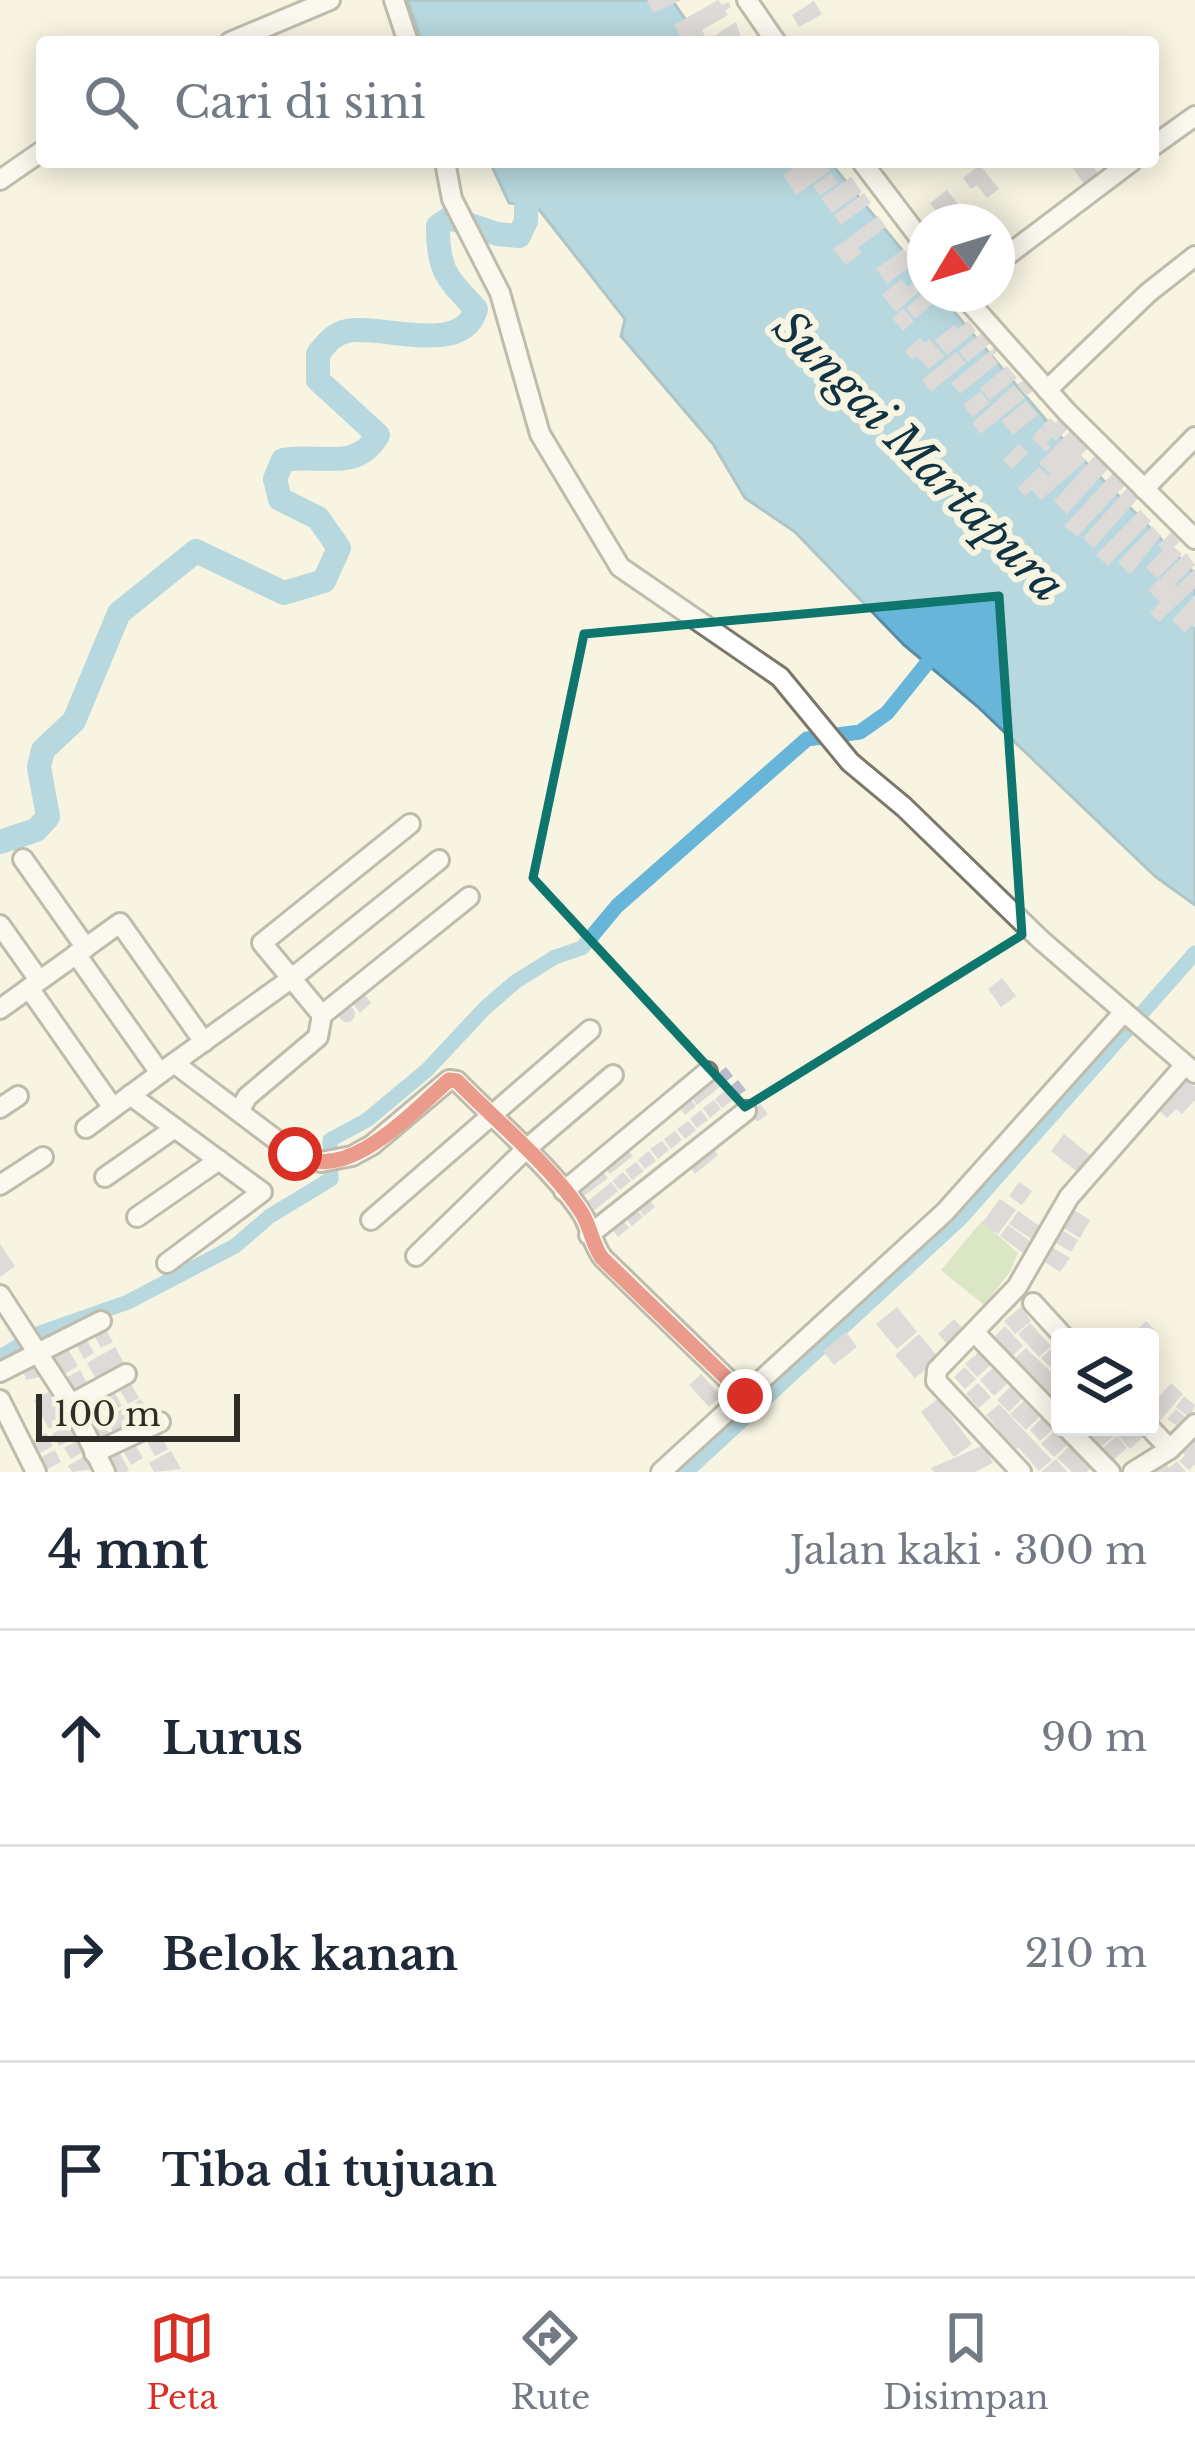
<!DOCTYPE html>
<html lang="id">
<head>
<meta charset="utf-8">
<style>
	body { margin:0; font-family:"Libre Baskerville",serif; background:#f2f2f3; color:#1f2937 }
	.controls { position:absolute; right:36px; bottom:36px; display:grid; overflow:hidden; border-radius:12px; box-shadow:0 6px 30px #0003 }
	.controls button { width:108px; height:108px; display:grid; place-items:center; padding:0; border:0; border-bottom:3px solid #e0e1e3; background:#fff; color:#1f2937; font:60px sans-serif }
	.compass { position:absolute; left:907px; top:204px; width:108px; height:108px; border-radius:50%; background:#fff; box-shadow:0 6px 30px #0003; rotate:232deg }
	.scale { position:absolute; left:36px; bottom:30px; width:204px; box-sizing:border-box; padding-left:12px; border:6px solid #2e2d26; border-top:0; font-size:33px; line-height:42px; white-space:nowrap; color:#2e2d26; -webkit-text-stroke:9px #f7f4e2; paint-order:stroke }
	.stop { position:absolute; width:36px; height:36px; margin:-27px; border:9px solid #d93025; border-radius:50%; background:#fff }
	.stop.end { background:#d93025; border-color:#fff; box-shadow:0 3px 12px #0008 }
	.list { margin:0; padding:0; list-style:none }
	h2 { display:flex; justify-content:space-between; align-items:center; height:156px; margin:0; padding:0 48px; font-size:51px }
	h2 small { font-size:39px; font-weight:400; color:#747a83 }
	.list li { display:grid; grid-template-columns:78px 1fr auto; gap:36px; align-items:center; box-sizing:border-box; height:216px; padding:0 48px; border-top:3px solid #e0e1e3 }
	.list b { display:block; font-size:45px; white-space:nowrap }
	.list em { font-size:39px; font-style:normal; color:#747a83 }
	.icon { flex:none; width:66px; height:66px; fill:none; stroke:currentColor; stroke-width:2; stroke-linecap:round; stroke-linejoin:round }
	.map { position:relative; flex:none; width:1195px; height:1472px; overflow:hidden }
	.search { position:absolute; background:#fff; box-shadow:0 6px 30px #0003; left:36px; right:36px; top:36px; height:132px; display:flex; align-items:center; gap:30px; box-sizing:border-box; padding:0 42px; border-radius:12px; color:#747a83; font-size:45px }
	.sheet { height:804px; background:#fff }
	nav { display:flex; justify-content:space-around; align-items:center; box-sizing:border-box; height:168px; border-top:3px solid #e0e1e3; background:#fff; font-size:33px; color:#747a83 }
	nav a { display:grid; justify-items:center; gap:6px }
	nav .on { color:#d93025 }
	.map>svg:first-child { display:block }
</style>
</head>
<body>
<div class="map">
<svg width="1195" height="1472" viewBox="0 0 1195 1472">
	<rect width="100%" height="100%" fill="#f7f4e2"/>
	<path fill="#b6d4a1" d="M982,1221L1018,1253L1010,1272L984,1305L941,1270Z"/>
	<g fill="#68b5da" stroke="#578ca4" stroke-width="3">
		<path d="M407,0H672L701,42H422Z"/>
		<path d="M490,162H830L925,278V294H939L1057,433L1195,574V905L1156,877L977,706L904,645L795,532L745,498L713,444L621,336L625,319L537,207L509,203Z"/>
	</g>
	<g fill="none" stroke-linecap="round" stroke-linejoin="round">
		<g stroke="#68b5da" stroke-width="15">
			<path d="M0,1357L40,1333L128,1302L235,1246L270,1216L331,1179L330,1140L367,1120L427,1070L485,1008L515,982L555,957L582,948L617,906L807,739L860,732L887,713L936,652"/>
			<path d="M686,1472L961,1218L1195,953"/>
		</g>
		<path stroke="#68b5da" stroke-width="24" d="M0,842L36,830L48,817L39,767L43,750L74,721L119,613L196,551L284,593L324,581L339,548L318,518L280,499L275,479L283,460C319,453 356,473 378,435L318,380V354C326,344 333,334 347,331C381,324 463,357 476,309C446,277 438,271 438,226L450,218L497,234L519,236L526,221V194L553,171L572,162"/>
	</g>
	<g fill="#bcbbcb">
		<path d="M647,0H682L653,13Z"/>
		<path d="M718,0L722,5L728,2L731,7L725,11L728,15L702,30L705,36L694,42H683L674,25Z"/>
		<path d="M814,1L822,14L799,27L792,15Z"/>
		<path d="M736,22L741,38L735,42H705Z"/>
		<path d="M802,162H823L830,171L796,195L783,175Z"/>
		<path d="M1068,162H1090L1100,176L1086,186Z"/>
		<path d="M980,165L999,189L987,198L977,185L971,189L963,178Z"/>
		<path d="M831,173L838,183L820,196L813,186Z"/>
		<path d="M851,177L862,192L832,213L821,198Z"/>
		<path d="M947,190L966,215L958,222H944L930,203Z"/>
		<path d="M864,193L871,203L841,225L834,215Z"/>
		<path d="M878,216L886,227L858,248L862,253L846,265L833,249Z"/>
		<path d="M903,249L914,264L887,284L876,269Z"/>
		<path d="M901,279L908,287L917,279L924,287L896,312L882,295Z"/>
		<path d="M922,294H944L915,319L906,308Z"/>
		<path d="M903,308L914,321L903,331L892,318Z"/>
		<path d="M968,321L976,331L947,355L935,340L954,325L958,329Z"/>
		<path d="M985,330L993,341L968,362L959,351Z"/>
		<path d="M920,338L925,343L929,339L945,356L929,369L916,356L912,360L905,351Z"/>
		<path d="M996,346L999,350L992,356L998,363L960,394L951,383Z"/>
		<path d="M956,352L966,363L931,392L922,380Z"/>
		<path d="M1007,366L1017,378L990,400L980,388Z"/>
		<path d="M1027,378L1035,389L1026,396L1017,385Z"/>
		<path d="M1014,385L1025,398L981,434L972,423Z"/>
		<path d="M980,391L990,403L973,417L963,405Z"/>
		<path d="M1026,401L1038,415L1013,435L1001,421Z"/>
		<path d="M1061,417L1070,426L1056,441L1052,437L1047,443L1051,447L1046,452L1032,438L1041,427L1047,431L1042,426L1050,418L1055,423Z"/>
		<path d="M1074,427L1085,438L1081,441L1088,448L1081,455L1086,461L1041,500L1032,490L1025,496L1018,488L1039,467L1048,476L1050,474L1039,463Z"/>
		<path d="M1019,444L1028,453L1012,469L1003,460Z"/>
		<path d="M1099,451L1112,464L1067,514L1054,501Z"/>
		<path d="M1114,472L1126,484L1077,537L1064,526Z"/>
		<path d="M1129,486L1140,496L1094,548L1083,538Z"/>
		<path d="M1140,510L1151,521L1108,566L1096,555Z"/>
		<path d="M1152,526L1161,536L1130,575L1118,562Z"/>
		<path d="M1174,530L1183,538L1174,547L1182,554L1157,579L1146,567L1163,550L1158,545Z"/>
		<path d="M1186,553L1195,565L1175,584L1177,586L1195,569V588L1159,622L1150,613L1160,602L1148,590Z"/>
		<path d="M1195,595V628L1192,625L1185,633L1172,620Z"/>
		<path d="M1002,978L1016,996L1001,1007L988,989Z"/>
		<path d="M365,995L371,1003L360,1013L353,1004Z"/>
		<circle cx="347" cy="1014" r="8"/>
		<path d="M726,1067L733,1076L722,1085L715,1076Z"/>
		<path d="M713,1077L721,1086L697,1105L690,1095Z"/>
		<path d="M1185,1078L1195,1087V1100L1182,1114L1176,1109L1167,1118L1157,1109Z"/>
		<path d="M738,1080L746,1090L722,1108L715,1099Z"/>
		<path d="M688,1096L696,1106L685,1115L677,1105Z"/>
		<path d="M714,1100L721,1109L710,1118L703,1108Z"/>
		<path d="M760,1104L768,1114L757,1122L749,1113Z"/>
		<path d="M701,1110L708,1120L697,1128L690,1119Z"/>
		<path d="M688,1121L696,1130L685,1139L677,1129Z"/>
		<path d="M675,1131L682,1140L671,1149L664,1139Z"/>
		<path d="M1064,1134L1090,1155L1077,1172L1051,1151Z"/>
		<path d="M662,1141L669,1150L658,1159L650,1149Z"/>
		<path d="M625,1146L633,1156L610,1174L602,1165Z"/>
		<path d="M710,1146L718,1155L695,1174L688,1164Z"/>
		<path d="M649,1151L656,1161L645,1169L638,1160Z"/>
		<path d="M636,1162L644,1171L632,1180L625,1170Z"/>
		<path d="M600,1168L608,1178L584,1196L577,1187Z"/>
		<path d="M623,1172L631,1181L620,1190L612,1181Z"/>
		<path d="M611,1182L618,1191L595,1210L588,1201Z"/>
		<path d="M1019,1182L1032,1191L1022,1205L1009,1196Z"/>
		<path d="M648,1198L655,1207L644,1216L637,1206Z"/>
		<path d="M1000,1199L1016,1210L998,1234L982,1223Z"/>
		<path d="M635,1208L643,1217L632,1226L624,1216Z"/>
		<path d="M1072,1209L1090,1220L1080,1238L1062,1227Z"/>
		<path d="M1018,1211L1044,1229L1036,1242L1009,1224Z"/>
		<path d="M622,1219L629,1228L618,1237L611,1227Z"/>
		<path d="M1008,1225L1034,1244L1026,1255L1000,1236Z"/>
		<path d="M1063,1231L1078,1240L1071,1252L1056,1243Z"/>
		<path d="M0,1244L15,1266L0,1277Z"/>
		<path d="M1052,1247L1070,1258L1060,1272L1043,1261Z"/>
		<path d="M897,1307L917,1332L897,1349L876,1324Z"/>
		<path d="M1021,1307L1031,1321L1015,1334L1004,1321Z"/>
		<path d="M954,1319L966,1332L950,1347L938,1334Z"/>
		<path d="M1146,1321L1155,1330L1147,1337H1138L1134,1333Z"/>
		<path d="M1030,1323L1051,1346L1039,1357L1018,1334Z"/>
		<path d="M103,1325L113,1342L101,1348L92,1331Z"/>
		<path d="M1005,1326L1023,1346L1009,1359L991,1340Z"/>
		<path d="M846,1332L857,1347L834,1365L823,1351Z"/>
		<path d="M919,1334L939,1358L915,1378L895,1355Z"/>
		<path d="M86,1338L94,1353L84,1359L76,1344Z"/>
		<path d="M115,1347L124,1363L96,1379L87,1363Z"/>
		<path d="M1054,1347L1060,1359L1050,1367L1041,1358Z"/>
		<path d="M67,1348L78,1366L63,1375L53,1357Z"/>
		<path d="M1026,1348L1060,1381V1397L1056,1392L1050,1398L1032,1375L1025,1380L1011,1362Z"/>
		<path d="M980,1351L992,1364L977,1377L965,1364Z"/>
		<path d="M37,1361L40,1377L26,1380L22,1364Z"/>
		<path d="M965,1367L976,1379L965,1389L954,1377Z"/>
		<path d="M994,1367L1008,1383L994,1396L980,1380Z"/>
		<path d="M80,1370L89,1387L74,1395L64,1379Z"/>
		<path d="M701,1374L721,1396L709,1407L689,1385Z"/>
		<path d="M130,1382L139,1398L128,1404L119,1388Z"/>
		<path d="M978,1383L991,1397L979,1408L966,1394Z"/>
		<path d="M1171,1383L1183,1394L1156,1425L1150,1420V1407Z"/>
		<path d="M1012,1385L1024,1397L1009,1412L997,1400Z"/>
		<path d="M112,1388L122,1406L107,1415L97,1396Z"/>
		<path d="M54,1389L67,1419L49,1429L34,1400Z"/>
		<path d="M1184,1396L1195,1405L1190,1418L1176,1407Z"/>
		<path d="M1027,1398L1042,1414L1026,1430L1010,1414Z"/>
		<path d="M141,1399L151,1417L139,1424L129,1406Z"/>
		<path d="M938,1399L972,1444L954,1457L921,1412Z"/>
		<path d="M94,1401L101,1415L91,1421L83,1407Z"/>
		<path d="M999,1404L1052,1460L1039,1471L1018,1447L1016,1449L1008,1440L1004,1443L995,1432L998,1429L986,1415Z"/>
		<path d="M122,1409L132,1426L115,1436L105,1418Z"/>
		<path d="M1176,1409L1188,1419L1180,1428L1167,1419Z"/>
		<path d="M1044,1416L1055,1427L1040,1441L1030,1430Z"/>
		<path d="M101,1420L112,1438L98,1446L87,1428Z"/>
		<path d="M70,1424L77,1436L59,1446L52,1434Z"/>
		<path d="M1101,1427H1108L1115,1435L1101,1447L1091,1435Z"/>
		<path d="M1110,1427H1134L1143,1437L1130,1449Z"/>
		<path d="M157,1429L168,1449L155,1456L144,1436Z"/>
		<path d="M1055,1431L1068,1444L1054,1457L1041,1444Z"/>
		<path d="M46,1433L53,1446L38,1454L31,1442Z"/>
		<path d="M1195,1435V1464L1189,1470L1179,1461L1185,1455L1179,1449Z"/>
		<path d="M1117,1436L1127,1448L1110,1463L1099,1451Z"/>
		<path d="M77,1441L83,1452L71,1459L64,1448Z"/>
		<path d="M134,1442L143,1458L131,1465L122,1449Z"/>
		<path d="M1074,1442L1093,1466L1087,1472H1072L1057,1458Z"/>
		<path d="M984,1445L993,1463L975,1472H934L931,1468Z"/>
		<path d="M55,1450L61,1462L46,1470L40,1458Z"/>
		<path d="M118,1450L129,1470L126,1472H111L103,1458Z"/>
		<path d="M171,1451L181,1469L154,1472L149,1463Z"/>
		<path d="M86,1455L94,1469L72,1472L68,1466Z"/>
		<path d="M1056,1459L1067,1472H1041Z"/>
		<path d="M1163,1460L1169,1468L1177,1461L1186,1472H1151L1149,1469Z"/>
	</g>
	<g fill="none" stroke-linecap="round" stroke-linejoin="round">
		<defs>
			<g id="minor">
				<path d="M394,0L408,42"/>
				<path d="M747,0L776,42"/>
				<path d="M230,42L330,0"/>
				<path d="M1153,146L1195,116"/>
				<path d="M445,162L452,199L500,293L540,434L620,567L780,677L850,762L904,807L1041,940L1195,1073"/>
				<path d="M862,162L925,245"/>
				<path d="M0,180L42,151"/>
				<path d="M997,263L1131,162"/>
				<path d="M962,294L1067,412L1195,539"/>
				<path d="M1047,390L1148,293L1195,256"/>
				<path d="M1144,489L1195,437"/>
				<path d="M23,859L86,948"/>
				<path d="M0,925L39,980"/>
				<path d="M76,954L160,1073"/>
				<path d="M29,988L113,1108"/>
				<path d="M0,1009L120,923L204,1042"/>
				<path d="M322,1015L262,943L410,824"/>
				<path d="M174,1063L292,978L439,860"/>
				<path d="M130,1095L262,1192L167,1263"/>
				<path d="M0,1108L18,1096"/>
				<path d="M240,1110L247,1097L318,1037L322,1015L469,897"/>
				<path d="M86,1128L174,1063L295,1154L321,1162L352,1156L372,1145L449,1080L457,1081C493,1118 557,1173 583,1215C591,1229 592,1244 603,1258L745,1396"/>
				<path d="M105,1177L175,1128"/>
				<path d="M0,1185L43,1157"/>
				<path d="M564,1191L707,1072"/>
				<path d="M137,1217L219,1160"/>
				<path d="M371,1220L590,1030"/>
				<path d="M589,1235L746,1111"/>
				<path d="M416,1256L525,1150L613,1075"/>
				<path d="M0,1295L71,1404L105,1472"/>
				<path d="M1033,1303L1064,1337"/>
				<path d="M974,1332L1060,1421"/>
				<path d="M0,1372L101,1321"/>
				<path d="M0,1400L36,1472"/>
				<path d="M71,1404L126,1374"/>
				<path d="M1066,1427L1110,1472"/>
				<path d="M1149,1427L1170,1449"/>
				<path d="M94,1453L160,1422"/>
				<path d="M661,1472L945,1212L1124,1012"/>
				<path d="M1021,1472L936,1381L937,1370L1017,1287L1069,1197L1185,1065"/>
				<path d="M1133,1472L1170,1449L1195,1424"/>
			</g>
		</defs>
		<use href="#minor" stroke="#7b7869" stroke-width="24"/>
		<use href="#minor" stroke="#fff" stroke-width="18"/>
	</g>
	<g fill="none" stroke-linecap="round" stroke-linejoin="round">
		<path stroke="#d93025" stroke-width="15" d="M295,1154C347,1186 413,1111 449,1080L457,1081C494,1119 556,1170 583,1215C591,1229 592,1244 602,1258L745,1396"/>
	</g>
	<path d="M0 0H1195V1472H0ZM999,596L1022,935L745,1107L533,878L584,634Z" fill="#f7f4e2" fill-opacity=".55" fill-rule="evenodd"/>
	<path fill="none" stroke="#0f766e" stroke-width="9" stroke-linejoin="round" d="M999,596L1022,935L745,1107L533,878L584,634Z"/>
	<g text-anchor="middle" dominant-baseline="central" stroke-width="12" stroke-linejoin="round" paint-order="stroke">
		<g font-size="45" font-style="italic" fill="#0f3342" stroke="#f7f4e2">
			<text transform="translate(919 456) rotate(45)">Sungai Martapura</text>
		</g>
	</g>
</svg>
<div class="controls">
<button><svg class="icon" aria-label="layers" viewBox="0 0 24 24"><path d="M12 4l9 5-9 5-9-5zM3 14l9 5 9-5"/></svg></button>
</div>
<svg class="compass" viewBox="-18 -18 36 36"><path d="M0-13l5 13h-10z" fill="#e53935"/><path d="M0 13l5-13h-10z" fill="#747a83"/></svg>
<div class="scale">100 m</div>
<div class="stop" style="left:295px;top:1154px"></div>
<div class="stop end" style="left:745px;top:1396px"></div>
<div class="search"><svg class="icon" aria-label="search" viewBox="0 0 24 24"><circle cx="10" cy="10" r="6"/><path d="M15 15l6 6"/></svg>Cari di sini</div>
</div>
<section class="sheet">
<h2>4 mnt<small>Jalan kaki · 300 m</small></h2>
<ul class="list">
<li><svg class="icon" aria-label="ahead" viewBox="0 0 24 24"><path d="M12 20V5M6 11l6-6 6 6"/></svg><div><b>Lurus</b></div><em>90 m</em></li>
<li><svg class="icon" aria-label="right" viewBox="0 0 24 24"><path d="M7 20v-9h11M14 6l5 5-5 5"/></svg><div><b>Belok kanan</b></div><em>210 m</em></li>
<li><svg class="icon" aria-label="arrive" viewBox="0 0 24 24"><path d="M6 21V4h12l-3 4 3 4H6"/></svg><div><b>Tiba di tujuan</b></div></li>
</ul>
</section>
<nav>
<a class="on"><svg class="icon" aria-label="map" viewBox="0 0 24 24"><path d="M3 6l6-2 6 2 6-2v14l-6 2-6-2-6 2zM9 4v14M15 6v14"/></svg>Peta</a>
<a><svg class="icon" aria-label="directions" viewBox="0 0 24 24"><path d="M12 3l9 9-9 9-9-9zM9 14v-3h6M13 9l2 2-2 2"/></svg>Rute</a>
<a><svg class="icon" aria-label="saved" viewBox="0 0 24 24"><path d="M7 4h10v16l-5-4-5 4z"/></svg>Disimpan</a>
</nav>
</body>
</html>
